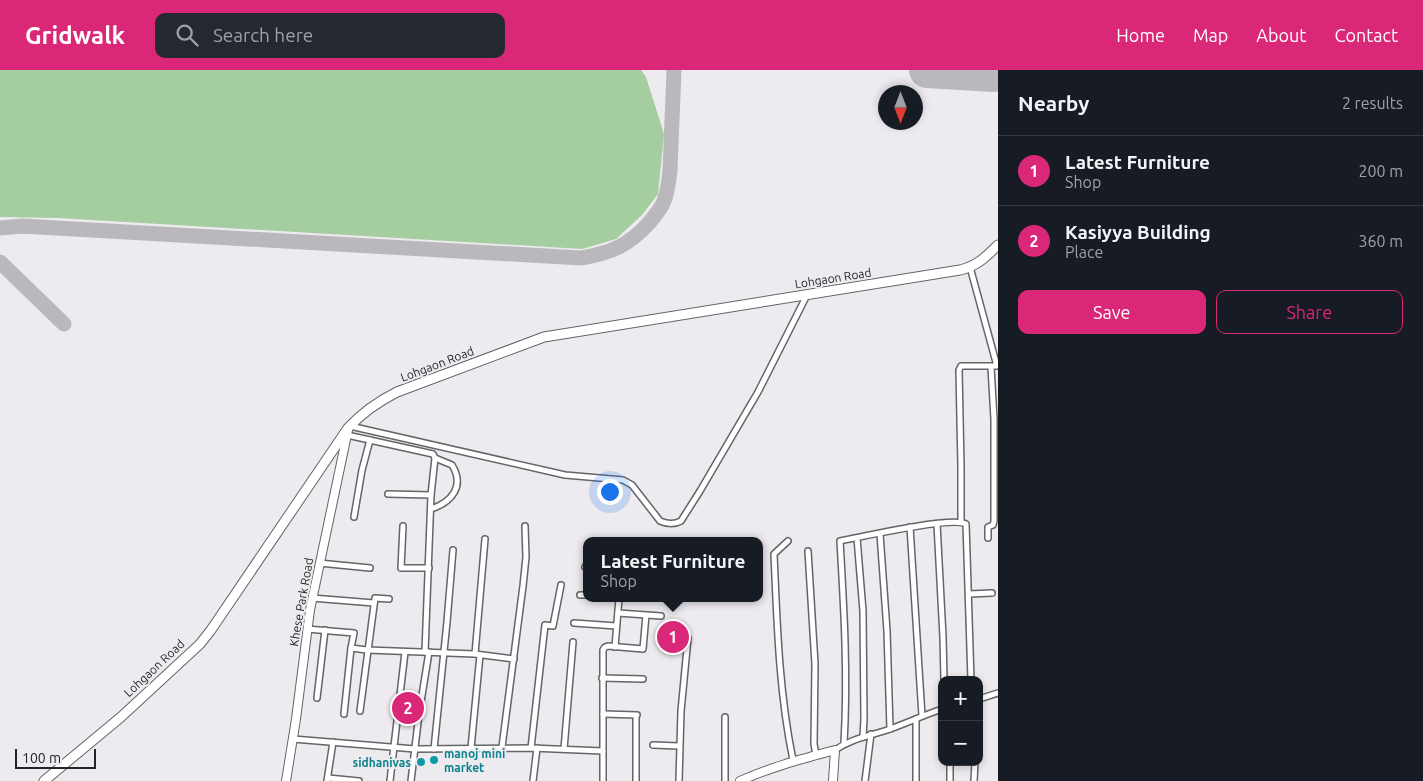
<!DOCTYPE html>
<html lang="en">
<head>
<meta charset="utf-8">
<style>
	body { margin:0; font-family:Ubuntu,sans-serif; background:#242831; color:#f1f3f6 }
	.controls { position:absolute; right:15px; bottom:15px; display:grid; overflow:hidden; border-radius:10px; box-shadow:0 2px 8px #0003 }
	.controls button { width:45px; height:45px; display:grid; place-items:center; padding:0; border:0; border-bottom:1px solid #363941; background:#171b24; color:#f1f3f6; font:25px sans-serif }
	.compass { position:absolute; left:878px; top:15px; width:45px; height:45px; border-radius:50%; background:#171b24; box-shadow:0 2px 8px #0003; rotate:180deg }
	.scale { position:absolute; left:15px; bottom:12px; width:81px; box-sizing:border-box; padding-left:5px; border:2px solid #242425; border-top:0; font-size:14px; line-height:18px; white-space:nowrap; color:#242425; -webkit-text-stroke:4px #edebef; paint-order:stroke }
	.you { position:absolute; left:609px; top:421px; width:18px; height:18px; margin:-12px; border:4px solid #fff; border-radius:50%; background:#1a73e8; box-shadow:0 0 0 8px #1a73e833 }
	.badge { display:grid; place-items:center; width:32px; height:32px; border-radius:50%; background:#db2777; color:#fff; font-size:16px; font-weight:700 }
	.pin { position:absolute; translate:-50% -50%; border:2px solid #fff; box-shadow:0 1px 5px #0006 }
	.popup { position:absolute; left:583px; top:467px; width:180px; height:65px; box-sizing:border-box; display:grid; place-content:center; border-radius:10px; background:#171b24; filter:drop-shadow(0 1px 4px #0005); font-size:16px; white-space:nowrap; color:#9ea1a6 }
	.popup b { font-size:19px; color:#f1f3f6 }
	.popup::after { content:''; position:absolute; left:50%; top:100%; margin-left:-10px; border:10px solid transparent; border-top-color:#171b24 }
	.list { margin:0; padding:0; list-style:none }
	h2 { display:flex; justify-content:space-between; align-items:center; height:65px; margin:0; padding:0 20px; font-size:21px }
	h2 small { font-size:16px; font-weight:400; color:#9ea1a6 }
	.list li { display:grid; grid-template-columns:32px 1fr auto; gap:15px; align-items:center; box-sizing:border-box; height:70px; padding:0 20px; border-top:1px solid #363941 }
	.list b { display:block; font-size:19px; white-space:nowrap }
	.list p { margin:0; font-size:16px; white-space:nowrap; color:#9ea1a6 }
	.list em { font-size:16px; font-style:normal; color:#9ea1a6 }
	.actions { display:flex; gap:10px; padding:15px 20px }
	.actions a { flex:1; padding:11px 0; border:1px solid #db2777; border-radius:10px; text-align:center; font-size:18px; color:#db2777 }
	.actions .main { background:#db2777; color:#fff }
	.icon { flex:none; width:28px; height:28px; fill:none; stroke:currentColor; stroke-width:2; stroke-linecap:round; stroke-linejoin:round }
	.map { position:relative; flex:none; width:998px; height:711px; overflow:hidden }
	header { display:flex; align-items:center; gap:30px; box-sizing:border-box; height:70px; padding:0 25px; background:#db2777; color:#fff }
	header strong { font-size:24px }
	nav { display:flex; gap:28px; margin-inline-start:auto; font-size:18px }
	.search { width:350px; height:45px; background:#242831; display:flex; align-items:center; gap:12px; box-sizing:border-box; padding:0 18px; border-radius:10px; color:#9ea1a6; font-size:19px }
	main { display:flex }
	aside { flex:1; background:#171b24 }
	.map>svg:first-child { display:block }
</style>
</head>
<body>
<header>
<strong>Gridwalk</strong>
<div class="search"><svg class="icon" aria-label="search" viewBox="0 0 24 24"><circle cx="10" cy="10" r="6"/><path d="M15 15l6 6"/></svg>Search here</div>
<nav><a>Home</a><a>Map</a><a>About</a><a>Contact</a></nav>
</header>
<main>
<div class="map">
<svg width="998" height="711" viewBox="0 0 998 711">
	<rect width="100%" height="100%" fill="#edebef"/>
	<path fill="#a4cda0" d="M0,0H641L646,7L664,64L658,124L642,145L616,169L582,179L58,148L0,147Z"/>
	<g fill="none" stroke-linecap="round" stroke-linejoin="round">
		<g stroke="#bab8bc" stroke-width="15">
			<path d="M0,158L22,156L581,188C611,183 628,176 649,153C654,147 661,139 664,131C668,121 669,110 670,100L674,0"/>
			<path d="M0,192L64,254"/>
		</g>
		<path stroke="#bab8bc" stroke-width="36" d="M927,0L994,4"/>
		<defs>
			<g id="street">
				<path d="M350,356L565,405L623,410L632,415L660,451C667,454 674,455 681,451L700,421L758,322L807,225"/>
				<path d="M347,365L433,384L435,388L452,395C465,416 452,432 431,439"/>
				<path d="M388,424L431,425"/>
				<path d="M354,447L362,400L370,370"/>
				<path d="M961,452V397L959,300L961,296H997L970,197"/>
				<path d="M937,454L943,567L944,610"/>
				<path d="M403,456L401,498H429"/>
				<path d="M910,457L922,646"/>
				<path d="M880,464L887,561L890,659"/>
				<path d="M857,468L863,541L864,649L863,667"/>
				<path d="M988,468V457L993,455L994,451V349L991,297"/>
				<path d="M788,471L774,484C777,553 779,623 793,690"/>
				<path d="M808,481L815,594L814,674L816,685"/>
				<path d="M319,493L370,498"/>
				<path d="M585,497L587,498"/>
				<path d="M969,524L992,523"/>
				<path d="M580,525H587"/>
				<path d="M312,528L374,533"/>
				<path d="M618,543L661,546"/>
				<path d="M574,553L616,556"/>
				<path d="M307,559L354,563L351,578L344,644"/>
				<path d="M664,566H686L688,568L681,641L679,711"/>
				<path d="M615,577L619,528"/>
				<path d="M351,578L367,580L475,584L514,589"/>
				<path d="M425,582L431,425L435,388"/>
				<path d="M475,584L485,469"/>
				<path d="M602,608L643,609"/>
				<path d="M317,628L325,560"/>
				<path d="M979,629L998,623"/>
				<path d="M360,641L375,528L389,529"/>
				<path d="M603,644L637,645"/>
				<path d="M636,646V711"/>
				<path d="M916,649V711"/>
				<path d="M293,669L415,679L531,678L603,681"/>
				<path d="M844,673C848,606 844,539 840,471C860,467 953,446 966,454L971,610"/>
				<path d="M653,675L679,676"/>
				<path d="M502,677L523,516L526,487L525,456"/>
				<path d="M471,678L480,585"/>
				<path d="M531,678L545,555L553,556L561,515"/>
				<path d="M434,679L447,552L453,480"/>
				<path d="M564,679L573,572"/>
				<path d="M835,680C852,668 871,666 890,659C907,653 924,645 942,639"/>
				<path d="M950,692V711"/>
				<path d="M328,708L359,711"/>
				<path d="M327,711L333,672"/>
				<path d="M390,711L405,582"/>
				<path d="M411,711L419,644L429,582"/>
				<path d="M533,711L537,678"/>
				<path d="M603,711V580L605,577L608,576L643,579L646,545"/>
				<path d="M725,711V647"/>
				<path d="M865,711L871,664"/>
				<path d="M974,711L975,692"/>
			</g>
			<g id="secondary">
				<path d="M286,711L296,649L310,540L348,360"/>
				<path d="M740,711C771,697 802,689 835,680L833,711"/>
			</g>
			<path id="primary" d="M44,711L121,647L200,574L211,560L348,358C362,343 379,331 397,322L544,267L960,200C977,196 986,187 998,175"/>
		</defs>
		<use href="#street" stroke="#656467" stroke-width="8"/>
		<use href="#secondary" stroke="#656467" stroke-width="10"/>
		<use href="#primary" stroke="#656467" stroke-width="11"/>
		<use href="#street" stroke="#fff" stroke-width="5"/>
		<use href="#secondary" stroke="#fff" stroke-width="8"/>
		<use href="#primary" stroke="#fff" stroke-width="9"/>
	</g>
	<g fill="#0f9aa8" stroke="#edebef" stroke-width="2">
		<circle cx="434" cy="690" r="5"/>
		<circle cx="421" cy="692" r="5"/>
	</g>
	<g text-anchor="middle" dominant-baseline="central" stroke-width="4" stroke-linejoin="round" paint-order="stroke">
		<g font-size="12" fill="#242425" stroke="#edebef">
			<text transform="translate(833 208) rotate(-9)">Lohgaon Road</text>
			<text transform="translate(437 294) rotate(-21)">Lohgaon Road</text>
			<text transform="translate(301 532) rotate(-80)">Khese Park Road</text>
			<text transform="translate(154 598) rotate(-43)">Lohgaon Road</text>
		</g>
		<g font-size="12" font-weight="bold" fill="#0d838f" stroke="#edebef" text-anchor="start">
			<text x="444" y="683">manoj mini<tspan x="444" dy="14">market</tspan></text>
			<text x="411" y="692" text-anchor="end">sidhanivas</text>
		</g>
	</g>
</svg>
<div class="controls">
<button>+</button>
<button>−</button>
</div>
<svg class="compass" viewBox="-18 -18 36 36"><path d="M0-13l5 13h-10z" fill="#e53935"/><path d="M0 13l5-13h-10z" fill="#9ea1a6"/></svg>
<div class="scale">100 m</div>
<div class="you"></div>
<div class="pin badge" style="left:673px;top:567px">1</div>
<div class="popup"><b>Latest Furniture</b>Shop</div>
<div class="pin badge" style="left:408px;top:638px">2</div>
</div>
<aside>
<h2>Nearby<small>2 results</small></h2>
<ul class="list">
<li><span class="badge">1</span><div><b>Latest Furniture</b><p>Shop</p></div><em>200 m</em></li>
<li><span class="badge">2</span><div><b>Kasiyya Building</b><p>Place</p></div><em>360 m</em></li>
</ul>
<div class="actions"><a class="main">Save</a><a>Share</a></div>
</aside>
</main>
</body>
</html>
